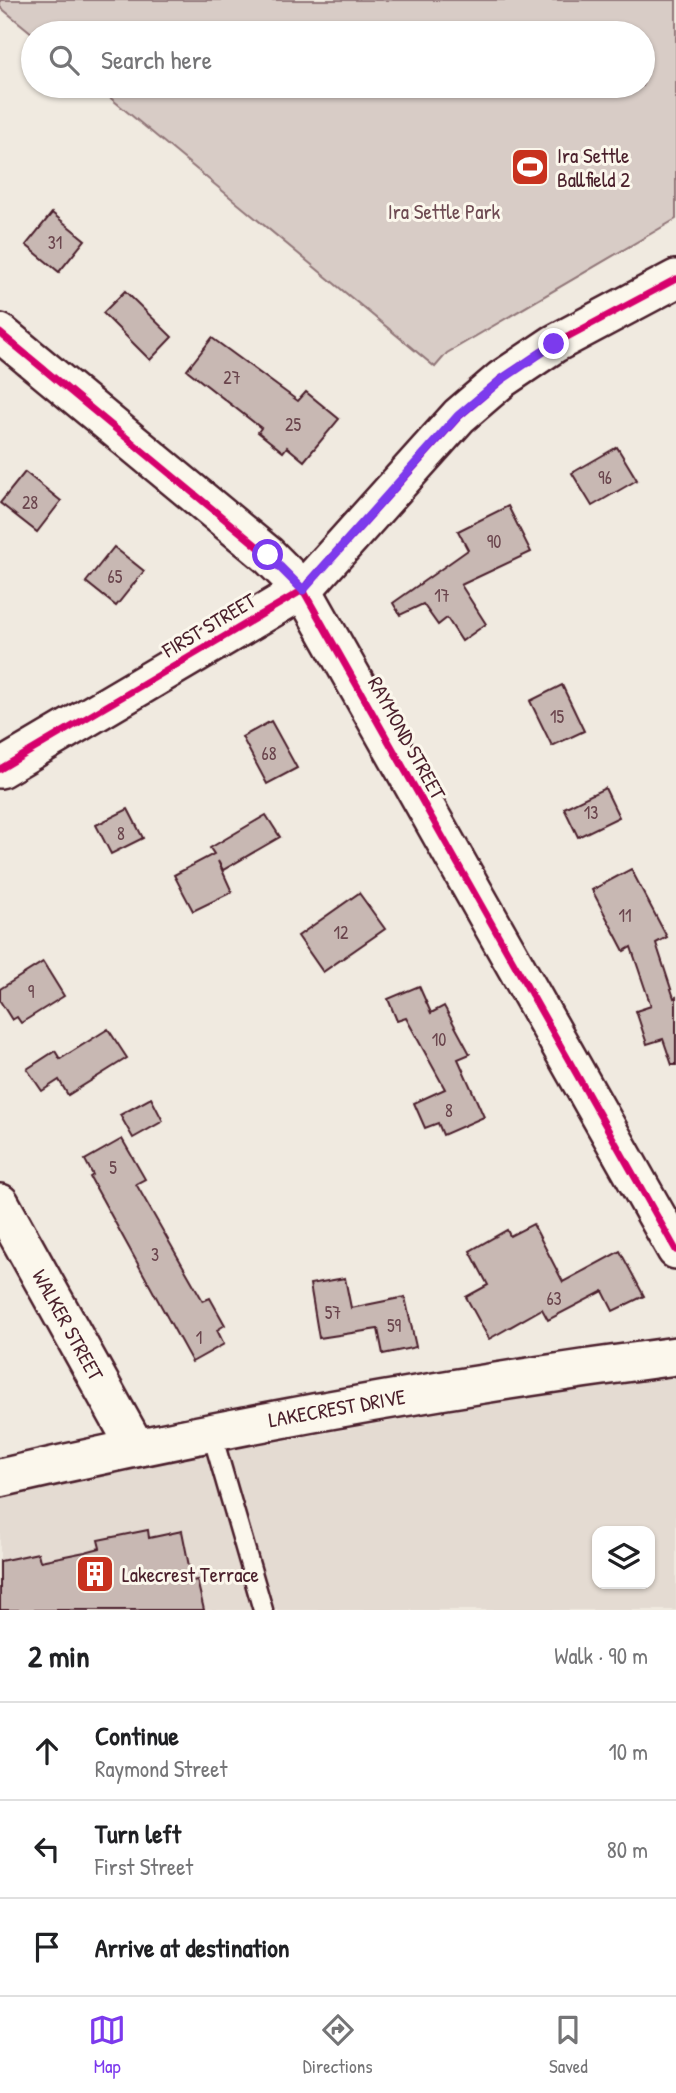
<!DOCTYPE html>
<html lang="en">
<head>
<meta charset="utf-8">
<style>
	body { margin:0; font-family:"Patrick Hand",sans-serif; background:#f6f6f6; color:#202124 }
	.controls { position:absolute; right:21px; bottom:21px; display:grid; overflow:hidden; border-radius:14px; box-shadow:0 2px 5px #0004 }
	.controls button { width:63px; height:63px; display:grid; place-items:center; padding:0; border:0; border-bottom:2px solid #e0e0e0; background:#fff; color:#202124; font:35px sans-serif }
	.stop { position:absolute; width:21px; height:21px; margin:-16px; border:5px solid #7c3aed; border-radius:50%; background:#fff }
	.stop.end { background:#7c3aed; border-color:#fff; box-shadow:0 2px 7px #0008 }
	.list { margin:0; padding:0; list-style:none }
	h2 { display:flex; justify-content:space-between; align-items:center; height:91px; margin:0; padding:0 28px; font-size:30px }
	h2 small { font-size:23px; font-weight:400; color:#757577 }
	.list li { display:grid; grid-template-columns:46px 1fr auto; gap:21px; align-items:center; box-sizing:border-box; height:98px; padding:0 28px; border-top:2px solid #e0e0e0 }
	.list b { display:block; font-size:26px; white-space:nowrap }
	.list p { margin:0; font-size:23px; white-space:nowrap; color:#757577 }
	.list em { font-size:23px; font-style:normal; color:#757577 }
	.icon { flex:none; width:38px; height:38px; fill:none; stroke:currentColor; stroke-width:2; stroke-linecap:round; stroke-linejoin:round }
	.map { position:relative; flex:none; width:676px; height:1610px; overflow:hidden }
	.search { position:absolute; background:#fff; box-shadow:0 2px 5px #0004; left:21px; right:21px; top:21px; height:77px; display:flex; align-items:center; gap:18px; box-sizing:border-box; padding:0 24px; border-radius:38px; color:#757577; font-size:26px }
	.sheet { height:385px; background:#fff }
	nav { display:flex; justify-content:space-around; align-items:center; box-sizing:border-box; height:98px; border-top:2px solid #e0e0e0; background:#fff; font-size:19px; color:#757577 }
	nav a { display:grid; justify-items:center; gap:4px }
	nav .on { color:#7c3aed }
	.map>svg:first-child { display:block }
</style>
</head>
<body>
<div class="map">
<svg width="676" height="1610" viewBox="0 0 676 1610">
	<rect width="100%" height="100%" fill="#f0eae0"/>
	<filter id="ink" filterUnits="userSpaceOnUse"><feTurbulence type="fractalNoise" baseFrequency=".0143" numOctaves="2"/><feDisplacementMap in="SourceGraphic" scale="14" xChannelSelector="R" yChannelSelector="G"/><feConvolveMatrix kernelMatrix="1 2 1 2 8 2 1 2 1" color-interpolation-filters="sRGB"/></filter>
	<g filter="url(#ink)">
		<path fill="#e4dbd2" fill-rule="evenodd" d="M676,1370V1610H0V1492ZM597,1531H650V1584H597Z"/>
		<path fill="#d8ccc6" stroke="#917678" stroke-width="2" d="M0,0H676V219L447,353L435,367L96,86H643V33L33,34L0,7Z"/>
		<g fill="#c8b8b3" stroke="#4a1f2b" stroke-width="2">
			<path d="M52,213L85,240L59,272L26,245Z"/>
			<path d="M125,291L172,337L150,360L103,313Z"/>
			<path d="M212,338L298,401L306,392L339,419L304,461L287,447L283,452L258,432L261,428L187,370Z"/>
			<path d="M617,447L637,480L592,506L572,473Z"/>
			<path d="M25,472L61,501L37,532L0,503Z"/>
			<path d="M508,506L531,552L461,585L486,624L462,641L447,618L438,625L423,604L400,615L393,603L468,550L458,531Z"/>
			<path d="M114,547L144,571L116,606L86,582Z"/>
			<path d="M562,685L584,731L552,746L530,701Z"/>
			<path d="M271,721L297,768L267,784L242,737Z"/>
			<path d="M605,788L619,817L578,837L564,808Z"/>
			<path d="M128,809L143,838L111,854L96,825Z"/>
			<path d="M266,815L280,837L223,870L218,861L232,892L193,911L174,875L214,854L210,848Z"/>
			<path d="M631,869L667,937L656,943L674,998L676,997V1065H672L663,1039L647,1044L636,1011L651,1006L631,947L624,951L592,890Z"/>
			<path d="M359,893L385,929L323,972L298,936Z"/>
			<path d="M43,962L64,996L21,1023L17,1017L12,1020L0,1001V989Z"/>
			<path d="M419,986L431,1013L444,1006L470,1054L458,1059L484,1117L443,1135L438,1123L425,1128L414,1103L445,1089L406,1018L397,1021L388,999Z"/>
			<path d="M108,1029L127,1058L68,1095L59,1080L42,1091L27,1069L55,1051L60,1059Z"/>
			<path d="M151,1098L163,1121L133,1138L120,1115Z"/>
			<path d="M122,1139L145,1179L136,1184L203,1301L210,1298L225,1325L217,1330L224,1344L192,1362L90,1177L93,1175L85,1160Z"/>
			<path d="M533,1224L563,1282L620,1251L644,1296L613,1311L603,1291L548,1320L542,1309L489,1339L466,1297L488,1285L470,1251L507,1230L510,1236Z"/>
			<path d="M345,1278L351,1308L405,1297L416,1347L383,1354L378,1329L319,1338L310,1284Z"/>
			<path d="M148,1530L149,1538L182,1531L192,1581L197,1580L204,1610H0V1561L38,1553L40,1561L85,1552L100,1548L98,1540Z"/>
		</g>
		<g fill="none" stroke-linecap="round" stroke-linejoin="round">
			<defs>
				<path id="lane" d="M211,1431L263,1610"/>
				<g id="street">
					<path d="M0,333L268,555L303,590L676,1250"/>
					<path d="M0,769L303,590L459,416L502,379L554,344L676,279"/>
					<path d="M0,1203L135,1446"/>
					<path d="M0,1478C224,1426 449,1386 676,1356"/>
				</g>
			</defs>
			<use href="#lane" stroke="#4a1f2b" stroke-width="23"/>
			<use href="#street" stroke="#4a1f2b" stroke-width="42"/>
			<use href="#lane" stroke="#fbf7ec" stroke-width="18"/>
			<use href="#street" stroke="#fbf7ec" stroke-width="37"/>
			<defs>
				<g id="cycleway">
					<path d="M0,333L268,555L303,590L676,1250"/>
					<path d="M0,769L303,590L459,416L502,379L554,344L676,279"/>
				</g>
			</defs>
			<use href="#cycleway" stroke="#fbf7ec" stroke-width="11"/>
			<use href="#cycleway" stroke="#d6006c" stroke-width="7"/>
		</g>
	</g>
	<g fill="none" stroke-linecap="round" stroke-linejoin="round" filter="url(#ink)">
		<path stroke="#7c3aed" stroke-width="9" d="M268,555L303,590L458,416L502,379L554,344"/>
	</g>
	<defs>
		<symbol id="stadium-square" viewBox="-11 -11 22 22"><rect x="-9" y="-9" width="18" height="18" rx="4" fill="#c8321e" stroke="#fbf7ec"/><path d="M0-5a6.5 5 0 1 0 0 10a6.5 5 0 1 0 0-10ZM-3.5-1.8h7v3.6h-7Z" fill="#fff"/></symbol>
		<symbol id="building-square" viewBox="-11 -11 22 22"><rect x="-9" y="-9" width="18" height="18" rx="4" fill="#c8321e" stroke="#fbf7ec"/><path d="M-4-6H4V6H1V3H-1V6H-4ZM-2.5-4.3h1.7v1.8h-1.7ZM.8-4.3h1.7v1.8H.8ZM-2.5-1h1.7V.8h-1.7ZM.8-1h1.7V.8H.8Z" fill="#fff"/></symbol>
	</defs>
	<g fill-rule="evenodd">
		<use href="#stadium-square" x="508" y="145" width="44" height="44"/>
		<use href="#building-square" x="73" y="1552" width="44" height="44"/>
	</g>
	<g text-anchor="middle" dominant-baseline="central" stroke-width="6" stroke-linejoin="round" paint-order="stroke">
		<g font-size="18" fill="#6a454d">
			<text x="55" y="242">31</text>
			<text x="232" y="377">27</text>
			<text x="293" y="424">25</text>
			<text x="605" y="477">96</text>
			<text x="30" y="502">28</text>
			<text x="494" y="541">90</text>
			<text x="115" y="576">65</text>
			<text x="442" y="595">17</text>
			<text x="557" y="716">15</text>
			<text x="269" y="753">68</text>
			<text x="591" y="812">13</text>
			<text x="121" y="833">8</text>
			<text x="625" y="915">11</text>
			<text x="341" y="932">12</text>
			<text x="31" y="991">9</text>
			<text x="439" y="1039">10</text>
			<text x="449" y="1110">8</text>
			<text x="113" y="1167">5</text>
			<text x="155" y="1254">3</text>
			<text x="554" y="1298">63</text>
			<text x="333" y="1312">57</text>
			<text x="394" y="1325">59</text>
			<text x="199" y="1337">1</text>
		</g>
		<g font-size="21" fill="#4a1f2b" stroke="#fbf7ec" text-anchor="start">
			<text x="557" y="155">Ira Settle<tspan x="557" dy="24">Ballfield 2</tspan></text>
			<text x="122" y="1574">Lakecrest Terrace</text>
		</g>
		<g font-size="21" fill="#6e4a52" stroke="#fbf7ec">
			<text x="444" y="211">Ira Settle Park</text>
		</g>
		<g font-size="21" fill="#4a1f2b" stroke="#fbf7ec">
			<text transform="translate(209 625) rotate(-31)">FIRST STREET</text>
			<text transform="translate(407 738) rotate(61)">RAYMOND STREET</text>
			<text transform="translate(68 1325) rotate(61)">WALKER STREET</text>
			<text transform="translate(337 1408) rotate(-10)">LAKECREST DRIVE</text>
		</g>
	</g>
</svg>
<div class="controls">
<button><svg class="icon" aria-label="layers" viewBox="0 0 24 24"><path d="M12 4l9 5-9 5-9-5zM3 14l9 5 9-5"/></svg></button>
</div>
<div class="stop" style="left:268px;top:555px"></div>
<div class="stop end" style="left:554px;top:344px"></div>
<div class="search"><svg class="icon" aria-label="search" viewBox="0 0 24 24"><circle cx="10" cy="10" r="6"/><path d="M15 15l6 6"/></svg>Search here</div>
</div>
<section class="sheet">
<h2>2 min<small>Walk · 90 m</small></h2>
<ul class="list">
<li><svg class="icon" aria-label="ahead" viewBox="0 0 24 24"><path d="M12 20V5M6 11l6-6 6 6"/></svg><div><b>Continue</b><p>Raymond Street</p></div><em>10 m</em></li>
<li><svg class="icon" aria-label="left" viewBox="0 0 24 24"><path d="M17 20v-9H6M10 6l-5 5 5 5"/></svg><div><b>Turn left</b><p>First Street</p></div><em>80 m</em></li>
<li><svg class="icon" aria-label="arrive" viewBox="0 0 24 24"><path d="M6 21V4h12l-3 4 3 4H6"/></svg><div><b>Arrive at destination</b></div></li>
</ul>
</section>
<nav>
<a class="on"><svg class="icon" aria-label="map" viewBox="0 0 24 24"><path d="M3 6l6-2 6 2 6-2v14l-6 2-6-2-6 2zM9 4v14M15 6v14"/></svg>Map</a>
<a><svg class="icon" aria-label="directions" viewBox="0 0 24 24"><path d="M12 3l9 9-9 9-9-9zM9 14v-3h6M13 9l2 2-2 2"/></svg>Directions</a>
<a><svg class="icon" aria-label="saved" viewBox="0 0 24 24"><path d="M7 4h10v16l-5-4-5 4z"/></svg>Saved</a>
</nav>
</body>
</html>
